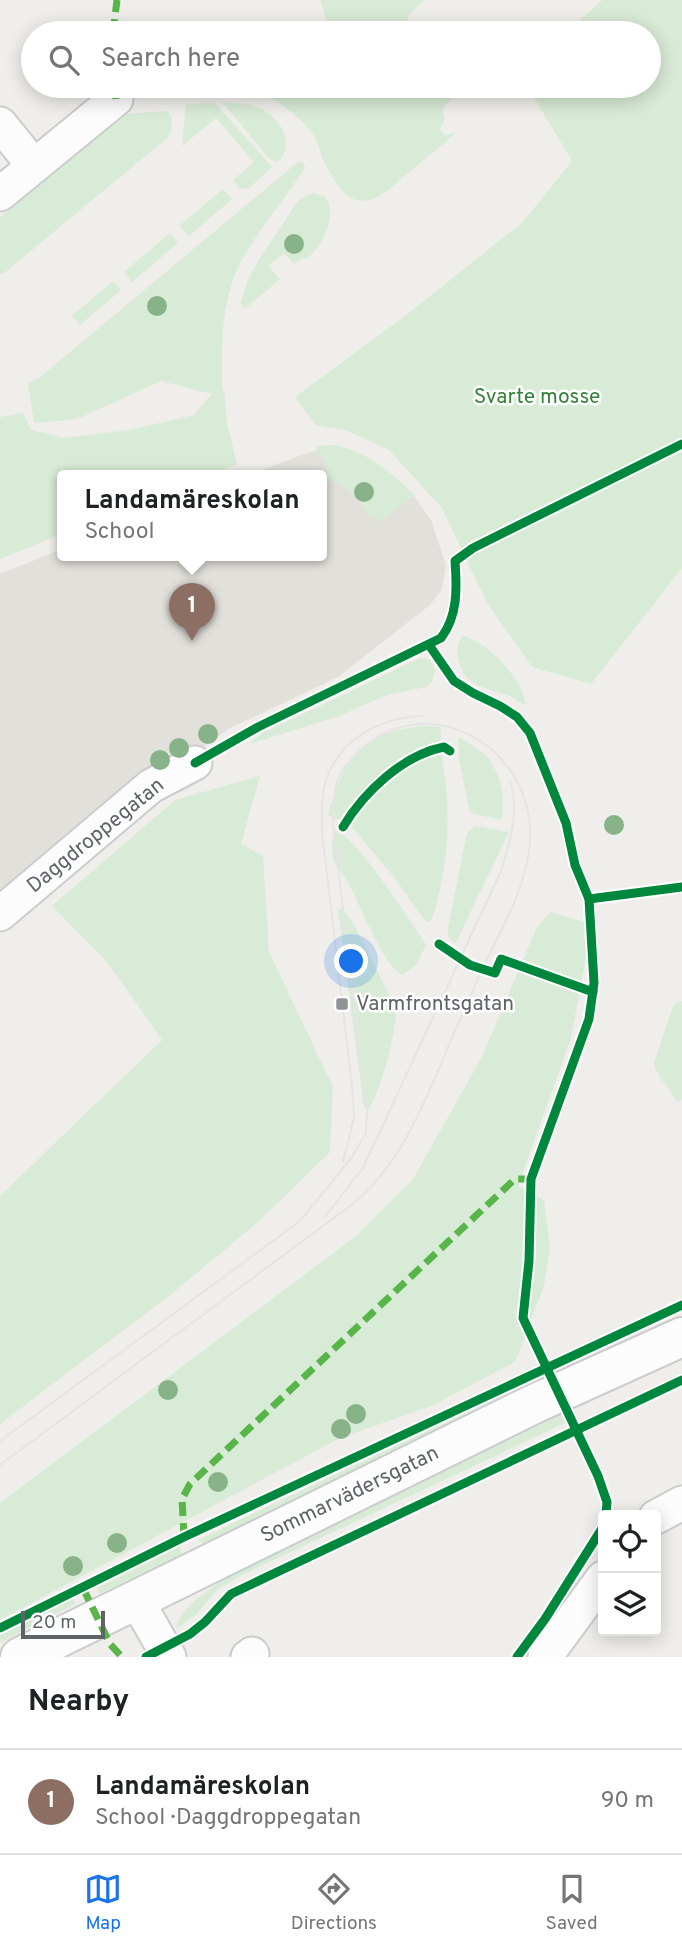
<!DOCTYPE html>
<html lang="en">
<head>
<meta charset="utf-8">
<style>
	body { margin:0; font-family:Overpass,sans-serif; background:#f2f2f2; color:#202124 }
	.controls { position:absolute; right:21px; bottom:21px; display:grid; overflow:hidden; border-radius:7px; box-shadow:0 4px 18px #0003 }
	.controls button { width:63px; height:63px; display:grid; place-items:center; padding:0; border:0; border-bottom:2px solid #e0e0e0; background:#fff; color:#202124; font:35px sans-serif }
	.scale { position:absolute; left:21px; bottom:18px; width:84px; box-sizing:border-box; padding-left:7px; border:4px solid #5f6368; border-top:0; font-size:19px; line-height:24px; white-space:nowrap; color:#5f6368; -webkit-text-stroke:5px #fff; paint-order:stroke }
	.you { position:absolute; left:352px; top:962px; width:24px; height:24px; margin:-18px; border:5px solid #fff; border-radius:50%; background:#1a73e8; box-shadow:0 0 0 10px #1a73e833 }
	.badge { display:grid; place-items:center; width:46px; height:46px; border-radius:50%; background:#1a73e8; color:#fff; font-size:23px; font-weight:700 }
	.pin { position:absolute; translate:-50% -58px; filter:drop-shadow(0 2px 4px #0008) }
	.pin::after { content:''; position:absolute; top:37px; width:24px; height:21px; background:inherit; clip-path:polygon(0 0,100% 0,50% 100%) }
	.popup { position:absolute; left:57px; top:470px; width:270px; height:91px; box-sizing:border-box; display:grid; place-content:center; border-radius:7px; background:#fff; filter:drop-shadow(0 2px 5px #0005); font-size:23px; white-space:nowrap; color:#757577 }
	.popup b { font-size:26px; color:#202124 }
	.popup::after { content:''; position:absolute; left:50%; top:100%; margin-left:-14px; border:14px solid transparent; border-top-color:#fff }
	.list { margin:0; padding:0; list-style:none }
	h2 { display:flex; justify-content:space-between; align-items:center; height:91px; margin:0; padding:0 28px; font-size:30px }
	h2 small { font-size:23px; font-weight:400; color:#757577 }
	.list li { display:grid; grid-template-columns:46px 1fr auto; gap:21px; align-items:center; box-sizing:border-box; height:105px; padding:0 28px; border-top:2px solid #e0e0e0 }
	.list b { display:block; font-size:26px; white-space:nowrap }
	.list p { margin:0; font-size:23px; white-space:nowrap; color:#757577 }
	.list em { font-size:23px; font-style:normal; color:#757577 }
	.icon { flex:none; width:38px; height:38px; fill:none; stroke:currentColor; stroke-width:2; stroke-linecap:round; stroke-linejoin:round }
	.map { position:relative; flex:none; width:682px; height:1657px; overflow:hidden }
	.search { position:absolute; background:#fff; box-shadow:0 4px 18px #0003; left:21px; right:21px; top:21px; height:77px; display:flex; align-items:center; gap:18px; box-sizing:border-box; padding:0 24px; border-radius:38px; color:#757577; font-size:26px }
	.sheet { height:196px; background:#fff }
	nav { display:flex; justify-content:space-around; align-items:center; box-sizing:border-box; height:98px; border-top:2px solid #e0e0e0; background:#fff; font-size:19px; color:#757577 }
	nav a { display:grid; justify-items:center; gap:4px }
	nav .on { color:#1a73e8 }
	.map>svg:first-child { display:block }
</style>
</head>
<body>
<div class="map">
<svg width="682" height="1657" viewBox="0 0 682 1657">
	<rect width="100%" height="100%" fill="#efeeea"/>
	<path fill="#e2e0da" d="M331,446L412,493L431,520L446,565L442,589L430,605L338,677L230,728L140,790L0,907V574L62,549V555H322V475H250L301,455Z"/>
	<g fill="#d8ebd6">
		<path d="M320,0H424L409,15L407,21L417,33H324L327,21Z"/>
		<path d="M602,0H682V568L591,684L532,667L487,603L442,508L389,450L345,430L316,425L295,397L405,316L523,222L572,161L527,86H649V33H566Z"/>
		<path d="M241,86H460L462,89L446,104L442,112L445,118L440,129L445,135L456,133L388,190C362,209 347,202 332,176C330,172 326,167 324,162C321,154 318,141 312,133C295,111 268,93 241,86Z"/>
		<path d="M214,102L272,167L248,189L239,188L233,180L254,162L216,118L182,146L186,105Z"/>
		<path d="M222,102C231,103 241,103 250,105C274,110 297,138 280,160L275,162L270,159Z"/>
		<path d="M167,111L172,117L171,132L166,139L3,274L0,273V217L127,114Z"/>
		<path d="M298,162H303L305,167C285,201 245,244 233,280C220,316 222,355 222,392L224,390L227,423L237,464L209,475H62V534L0,559V417L23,413L31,430L64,438L129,430L194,415L212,394L161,381L82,417L69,420L34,423L28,383L39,378Z"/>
		<path d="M223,189L232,199L189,236L179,226Z"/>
		<path d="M314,193L325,197C339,216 322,247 306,259L304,258L294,264L284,253L268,266L280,279L245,309L241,304C247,267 276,238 294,206L301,198Z"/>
		<path d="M170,233L178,243L132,282L124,272Z"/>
		<path d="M113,281L121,290L80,325L72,316Z"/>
		<path d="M334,445C367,451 391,472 415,495L380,522L376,516L372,519C361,505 348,481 328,481L324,459L316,449L318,446Z"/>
		<path d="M462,636C483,640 507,665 518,683C522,689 524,698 526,705C519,703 514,697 507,695C484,687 463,687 458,657C457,649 458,643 462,636Z"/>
		<path d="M420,658L428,659L433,664L435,671L432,682L426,687L387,695L339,716L253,743L251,742L263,733Z"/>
		<path d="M427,726L440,727C443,737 440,744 432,751C423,758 408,760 397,767C376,779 358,802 342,821L328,815C343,757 365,730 427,726Z"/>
		<path d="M458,738H461C470,744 482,751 489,759C501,776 506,800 501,820L470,813L459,759Z"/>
		<path d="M441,752C450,799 450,842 440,889C437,900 436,912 430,921L426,922L394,877L350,825L349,821C378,782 396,769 441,752Z"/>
		<path d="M260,776L241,844L263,856L269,952L333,1087L330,1152L257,1223L174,1292L0,1424V1196L162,1040L108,963L52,906L175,800Z"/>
		<path d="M475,826L509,832L455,944L448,936V928L466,837L468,832Z"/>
		<path d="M335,831C356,835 409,920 424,941L426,945L416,965L403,975C382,966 360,902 347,881C344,875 338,869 335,863C332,856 331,837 335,831Z"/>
		<path d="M342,908L355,926L396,1009C396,1030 381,1094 368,1109L364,1108L338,910Z"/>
		<path d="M550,912L584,922L589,940L571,1038L518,1186L544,1200L550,1249L544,1286L515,1362L431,1406L340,1438L0,1620V1503L355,1237L413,1179L482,1057L536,929Z"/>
		<path d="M682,1001V1100L676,1101C670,1087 657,1078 654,1063L673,1007L677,1002Z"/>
		<path d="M543,1375L546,1382L204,1544L198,1540Z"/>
		<path d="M559,1409L565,1423L242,1575L217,1590L197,1614L176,1629C183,1601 217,1585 239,1570Z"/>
		<path d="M180,1546L182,1554L99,1594L97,1588Z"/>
		<path d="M73,1599L75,1604L0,1643V1635Z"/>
	</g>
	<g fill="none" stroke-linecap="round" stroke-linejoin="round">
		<defs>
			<g id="minor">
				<path d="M0,124L34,166"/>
				<path d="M0,194L116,99"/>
				<path d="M0,914L151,786L195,763"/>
				<path d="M656,1517L682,1503"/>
				<path d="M137,1601L169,1657"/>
				<path d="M248,1657L252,1654"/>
				<path d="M545,1657L603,1578"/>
			</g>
			<path id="tertiary" d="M20,1657L536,1403L682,1337"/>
		</defs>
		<use href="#minor" stroke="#cbcccc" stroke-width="37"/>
		<use href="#tertiary" stroke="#cbcccc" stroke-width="42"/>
		<use href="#minor" stroke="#fdfcfc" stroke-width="33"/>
		<use href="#tertiary" stroke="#fdfcfc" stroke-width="38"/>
		<g stroke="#e4e4e4" stroke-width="2">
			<path d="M343,1162L354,1118L353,1095L322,832C322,817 321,801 324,787C336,741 378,717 424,716"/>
			<path d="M325,1217L363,1168L501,871C510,842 519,814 511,783"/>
			<path d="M0,1441L300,1221L352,1157L366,1133L367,1110L333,825C334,811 333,796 337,782C342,768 354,755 366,745C438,689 535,753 530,840C528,885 502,927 483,968C474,987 466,1007 457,1026C429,1090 406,1162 350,1206L0,1465"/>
		</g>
		<g stroke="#58b549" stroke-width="7" stroke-dasharray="14 7" stroke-linecap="butt">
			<path d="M113,33L117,0"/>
			<path d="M115,86L116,99"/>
			<path d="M184,1537L182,1499L190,1484L515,1179H531"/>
			<path d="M83,1588L110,1644L122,1657"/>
		</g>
		<defs>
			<g id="cycleway">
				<path d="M429,645L454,681L473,693L500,706L517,717L530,733L566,823L575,865L589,899L594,983L589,1019L531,1179L529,1261L523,1318L598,1476L607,1502L606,1515"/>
				<path d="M195,763L258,727L441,638C458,616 457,588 455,561L473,548L682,444"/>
				<path d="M343,827C364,792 403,755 444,747L450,751"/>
				<path d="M589,899L682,887"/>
				<path d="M439,944L470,965L495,973L501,959L593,992"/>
				<path d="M0,1628L184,1537L682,1305"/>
				<path d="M146,1657L190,1634L205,1622L231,1594L682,1380"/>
				<path d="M517,1657L545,1619L603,1527"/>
			</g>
		</defs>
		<use href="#cycleway" stroke="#fff" stroke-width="13"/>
		<use href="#cycleway" stroke="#00873e" stroke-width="9"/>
	</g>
	<g fill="#88b388">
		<circle cx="294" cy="244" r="10"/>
		<circle cx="157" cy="306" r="10"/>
		<circle cx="364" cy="492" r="10"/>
		<circle cx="208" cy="734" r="10"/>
		<circle cx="179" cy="748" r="10"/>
		<circle cx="160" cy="760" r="10"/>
		<circle cx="614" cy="825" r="10"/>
		<circle cx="168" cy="1390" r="10"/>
		<circle cx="356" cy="1414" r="10"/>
		<circle cx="341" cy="1429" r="10"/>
		<circle cx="218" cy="1482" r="10"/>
		<circle cx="117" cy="1543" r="10"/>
		<circle cx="73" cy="1566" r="10"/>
	</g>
	<rect fill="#919496" stroke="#fff" stroke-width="2.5" x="335" y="997" width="14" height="14" rx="3.5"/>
	<g text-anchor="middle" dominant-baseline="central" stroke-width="5" stroke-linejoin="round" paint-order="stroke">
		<g font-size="21" fill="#348238" stroke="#fff">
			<text x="537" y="397">Svarte mosse</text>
		</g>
		<g font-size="21" fill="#5f6368" stroke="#fff">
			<text transform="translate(96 836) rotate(-39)">Daggdroppegatan</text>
			<text transform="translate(350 1495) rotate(-26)">Sommarvädersgatan</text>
		</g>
		<g font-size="21" fill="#5f6368" stroke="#fff" text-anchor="start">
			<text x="356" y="1004">Varmfrontsgatan</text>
		</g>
	</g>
</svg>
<div class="controls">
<button><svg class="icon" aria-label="locate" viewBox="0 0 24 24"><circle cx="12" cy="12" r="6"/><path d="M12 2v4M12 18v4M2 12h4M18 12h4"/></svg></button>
<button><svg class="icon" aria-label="layers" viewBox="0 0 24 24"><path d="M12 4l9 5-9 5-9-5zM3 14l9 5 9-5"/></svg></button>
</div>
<div class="scale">20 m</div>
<div class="you"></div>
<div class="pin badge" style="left:192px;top:641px;background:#8d6e63">1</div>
<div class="popup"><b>Landamäreskolan</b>School</div>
<div class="search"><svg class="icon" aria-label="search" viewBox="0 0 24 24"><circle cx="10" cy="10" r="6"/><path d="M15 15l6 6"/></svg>Search here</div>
</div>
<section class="sheet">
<h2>Nearby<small></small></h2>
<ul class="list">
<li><span class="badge" style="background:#8d6e63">1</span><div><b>Landamäreskolan</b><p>School · Daggdroppegatan</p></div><em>90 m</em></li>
</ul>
</section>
<nav>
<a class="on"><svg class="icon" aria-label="map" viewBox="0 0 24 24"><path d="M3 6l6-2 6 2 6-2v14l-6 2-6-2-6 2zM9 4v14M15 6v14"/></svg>Map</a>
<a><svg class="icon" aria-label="directions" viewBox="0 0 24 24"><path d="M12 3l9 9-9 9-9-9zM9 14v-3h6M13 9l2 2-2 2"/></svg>Directions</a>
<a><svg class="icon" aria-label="saved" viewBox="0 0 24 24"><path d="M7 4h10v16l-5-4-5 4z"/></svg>Saved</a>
</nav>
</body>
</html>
